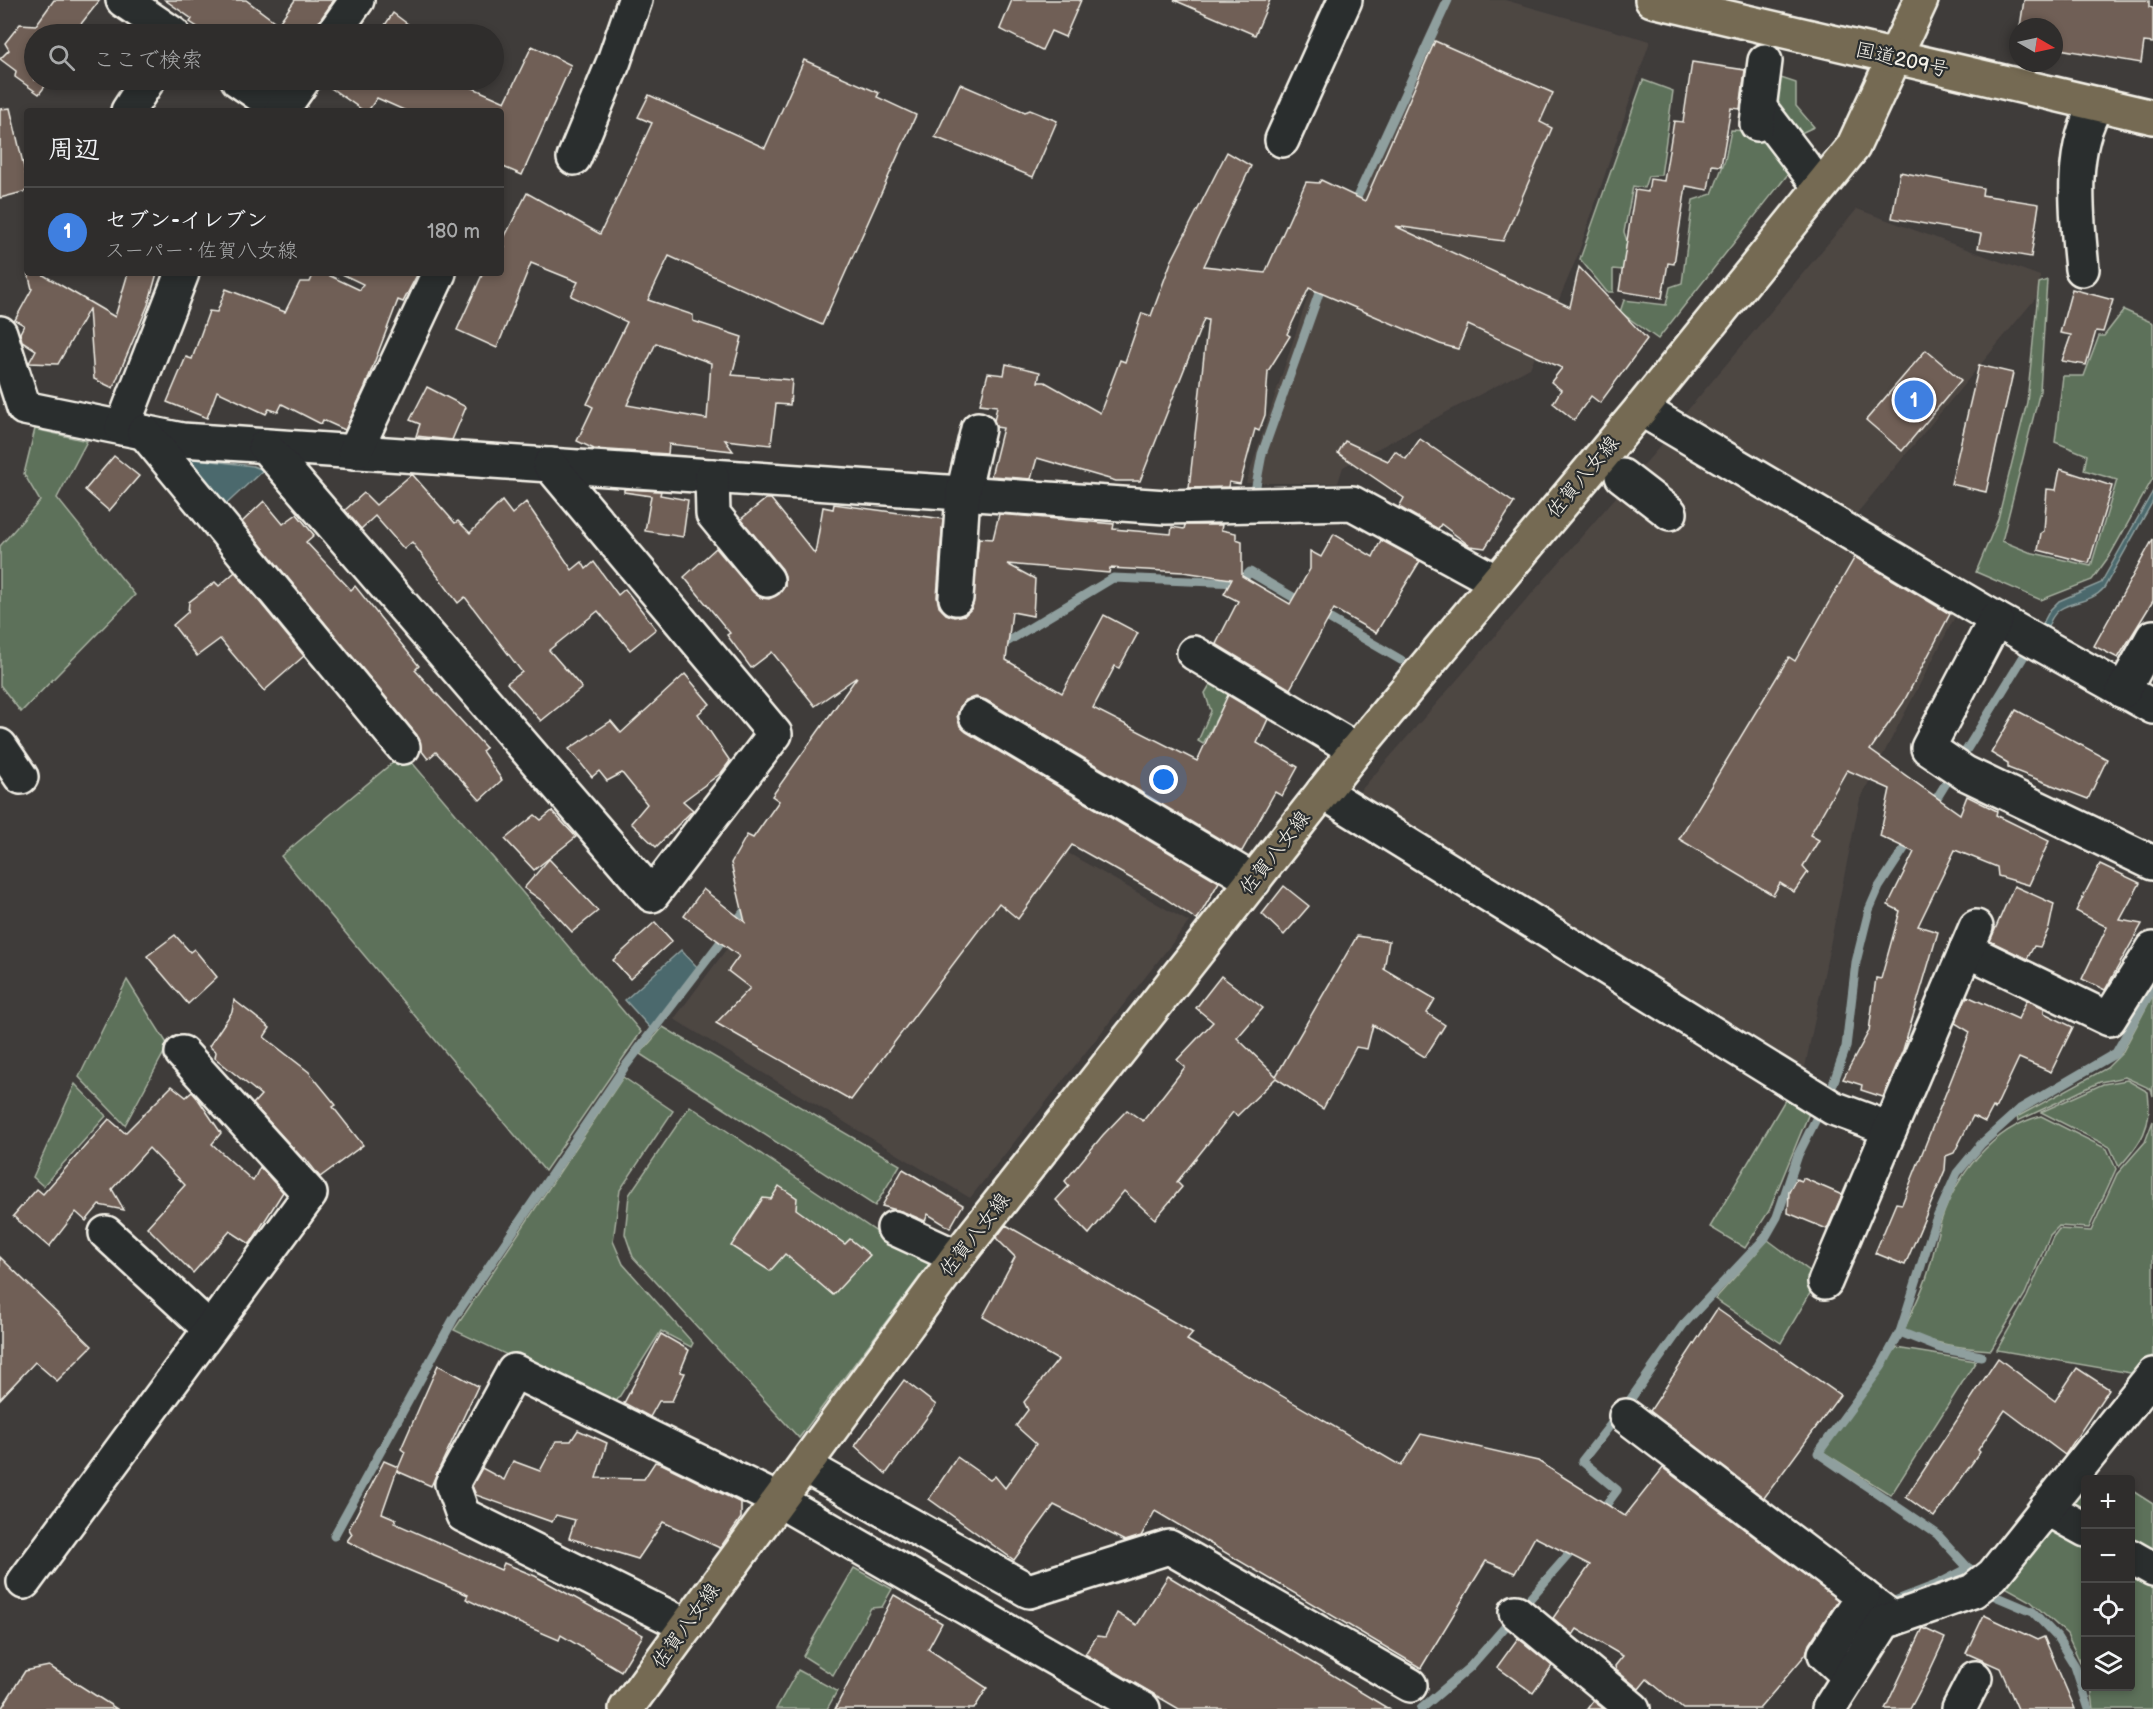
<!DOCTYPE html>
<html lang="ja">
<head>
<meta charset="utf-8">
<style>
	body { margin:0; font-family:"Balsamiq Sans","Klee One",sans-serif; background:#3b3938; color:#f1f3f6 }
	.controls { position:absolute; right:18px; bottom:18px; display:grid; overflow:hidden; border-radius:6px; box-shadow:0 3px 9px #0003 }
	.controls button { width:54px; height:54px; display:grid; place-items:center; padding:0; border:0; border-bottom:2px solid #4a4948; background:#2f2d2c; color:#f1f3f6; font:30px sans-serif }
	.compass { position:absolute; left:2009px; top:18px; width:54px; height:54px; border-radius:50%; background:#2f2d2c; box-shadow:0 3px 9px #0003; rotate:99deg }
	.you { position:absolute; left:1164px; top:780px; width:21px; height:21px; margin:-15px; border:4px solid #fff; border-radius:50%; background:#1a73e8; box-shadow:0 0 0 9px #1a73e833 }
	.badge { display:grid; place-items:center; width:39px; height:39px; border-radius:50%; background:#8abfa5; color:#fff; font-size:20px; font-weight:700 }
	.pin { position:absolute; translate:-50% -50%; border:3px solid #fff; box-shadow:0 2px 6px #0006 }
	.list { margin:0; padding:0; list-style:none }
	h2 { display:flex; justify-content:space-between; align-items:center; height:78px; margin:0; padding:0 24px; font-size:26px }
	h2 small { font-size:20px; font-weight:400; color:#a7a8a9 }
	.list li { display:grid; grid-template-columns:39px 1fr auto; gap:18px; align-items:center; box-sizing:border-box; height:90px; padding:0 24px; border-top:2px solid #4a4948 }
	.list b { display:block; font-size:22px; white-space:nowrap }
	.list p { margin:0; font-size:20px; white-space:nowrap; color:#a7a8a9 }
	.list em { font-size:20px; font-style:normal; color:#a7a8a9 }
	.icon { flex:none; width:33px; height:33px; fill:none; stroke:currentColor; stroke-width:2; stroke-linecap:round; stroke-linejoin:round }
	.map { position:relative; flex:none; width:2153px; height:1709px; overflow:hidden }
	.search { position:absolute; background:#2f2d2c; box-shadow:0 3px 9px #0003; left:24px; top:24px; width:480px; height:66px; display:flex; align-items:center; gap:15px; box-sizing:border-box; padding:0 21px; border-radius:33px; color:#a7a8a9; font-size:22px }
	.panel { position:absolute; background:#2f2d2c; box-shadow:0 3px 9px #0003; left:24px; top:108px; width:480px; height:168px; border-radius:6px }
	.map>svg:first-child { display:block }
</style>
</head>
<body>
<div class="map">
<svg width="2153" height="1709" viewBox="0 0 2153 1709">
	<rect width="100%" height="100%" fill="#3f3c3a"/>
	<filter id="ink" filterUnits="userSpaceOnUse"><feTurbulence type="fractalNoise" baseFrequency=".0167" numOctaves="2"/><feDisplacementMap in="SourceGraphic" scale="12" xChannelSelector="R" yChannelSelector="G"/><feConvolveMatrix kernelMatrix="1 2 1 2 8 2 1 2 1" color-interpolation-filters="sRGB"/></filter>
	<g filter="url(#ink)">
		<g fill="#4d4643">
			<path d="M1442,0H1505L1650,41L1577,257L1530,368L1343,467L1338,483H1246L1307,299Z"/>
			<path d="M1857,209L2040,276V293L1853,518L1681,418Z"/>
			<path d="M1669,436L1958,611L1860,799L1804,1072L1356,796Z"/>
			<path d="M887,735L1005,817L1189,922L970,1198L674,1019Z"/>
		</g>
		<g fill="#5d715a" stroke="#a8b1a1" stroke-width="1.5">
			<path d="M1778,77L1796,83V106L1814,127L1801,133L1774,99Z"/>
			<path d="M1643,80L1673,91L1661,175L1648,176L1644,188L1633,186L1624,232L1627,241L1623,270L1613,269V292H1607L1580,259Z"/>
			<path d="M1731,130L1769,132L1796,164L1658,339L1620,312L1624,300L1666,305L1670,287L1682,283L1693,200L1712,194L1725,160Z"/>
			<path d="M2047,280L2040,391L2002,541L2029,552L2091,566L2117,480L2084,470L2087,455L2055,442L2063,376H2084L2099,336H2104L2124,310L2153,323V478L2110,555L2092,580L2041,600L1976,572L1998,519L2027,402L2039,283Z"/>
			<path d="M35,429L87,441L57,498L135,595L21,712L0,685V546L40,501L24,474Z"/>
			<path d="M1211,683L1231,691L1203,744L1198,741L1211,711L1205,693Z"/>
			<path d="M404,753L641,1032L545,1171L281,856Z"/>
			<path d="M127,980L168,1045L125,1125L79,1077Z"/>
			<path d="M2153,995V1096L2151,1089L2125,1077L2100,1082L2018,1121L2017,1117L2107,1068L2122,1053Z"/>
			<path d="M663,1027L900,1165L875,1206L640,1054Z"/>
			<path d="M623,1077L673,1111L620,1190L613,1241L623,1264L693,1343L691,1347L661,1331L614,1405L454,1330Z"/>
			<path d="M2127,1080L2148,1092C2153,1127 2141,1143 2119,1167L2110,1147L2041,1112L2103,1084Z"/>
			<path d="M75,1084L106,1116L43,1186L33,1177Z"/>
			<path d="M1785,1100L1809,1113L1769,1211L1745,1248L1710,1227Z"/>
			<path d="M690,1106L877,1232L933,1259L799,1438L633,1257L625,1234L629,1195Z"/>
			<path d="M2041,1116L2107,1149L2116,1169L2089,1228L2059,1226L2050,1235L2025,1294L1991,1350C1960,1348 1932,1344 1904,1330C1912,1310 1923,1291 1929,1270C1934,1254 1936,1237 1941,1221C1956,1175 1993,1128 2041,1116Z"/>
			<path d="M2153,1121V1355L2136,1374L1997,1350L2027,1297L2053,1237L2059,1229L2091,1231L2117,1174L2145,1142Z"/>
			<path d="M1768,1240L1819,1278L1781,1343L1715,1299Z"/>
			<path d="M1896,1348L1976,1361L1891,1495L1823,1452Z"/>
			<path d="M2085,1482V1673L2067,1634L2029,1600L2000,1584Z"/>
			<path d="M2131,1490L2153,1504V1709H2094L2091,1687L2130,1686Z"/>
			<path d="M854,1568L892,1589L882,1607L871,1608L833,1675L803,1656Z"/>
			<path d="M798,1670L837,1691L827,1709H776Z"/>
		</g>
		<g fill="#4b696d" stroke="#8f9f9e" stroke-width="1.5">
			<path d="M181,457L253,466L263,470L220,510Z"/>
			<path d="M2153,491V501L2104,588C2085,610 2057,594 2047,630L2041,627L2050,610L2059,601L2101,583Z"/>
			<path d="M681,950L700,970L653,1031L625,1000Z"/>
		</g>
		<g fill="none" stroke-linecap="round" stroke-linejoin="round">
			<g stroke="#8f9f9e" stroke-width="9">
				<path d="M1352,208L1448,0"/>
				<path d="M1255,491L1262,454L1323,282"/>
				<path d="M1320,613L1401,660"/>
				<path d="M1000,646L1113,578L1239,583L1250,572L1303,603"/>
				<path d="M1932,806L2024,656"/>
				<path d="M1900,1332L1940,1348L1981,1356"/>
				<path d="M1600,1513L1617,1490L1582,1461L1630,1400L1683,1325L1765,1238L1777,1217L1798,1155L1832,1087L1846,1047L1856,962L1869,910L1879,887L1911,838"/>
				<path d="M334,1536L454,1318L624,1068L749,905"/>
				<path d="M1892,1602L1936,1585L1969,1568"/>
				<path d="M1421,1709L1470,1667L1576,1546"/>
				<path d="M2089,1709L2075,1666L2057,1637L2033,1612L1993,1595L1937,1534L1818,1453L1881,1367L1900,1332L1935,1222L1957,1173L1981,1144L2020,1109L2116,1053L2153,987"/>
			</g>
		</g>
		<g fill="#6f5f57" stroke="#f4f1e8" stroke-width="1.5" fill-rule="evenodd">
			<path d="M54,0H100L73,34H34V80H50L39,94L15,77L16,71L0,59L9,50L5,43L20,24L36,25Z"/>
			<path d="M165,0H246L278,24L295,0H334L318,23L315,34H208L190,22L192,19Z"/>
			<path d="M1012,0H1081L1065,37L1051,31L1042,50L1000,29Z"/>
			<path d="M1174,0H1270L1255,35Z"/>
			<path d="M2024,0H2149V7L2153,8V43L2144,42L2141,63L2054,48V27H2020Z"/>
			<path d="M393,13L421,34H379Z"/>
			<path d="M1435,41L1553,93L1540,122L1552,128L1503,241L1395,226L1570,307L1579,267L1647,339L1600,403L1591,396L1574,420L1553,403L1561,390L1551,382L1562,368L1468,325L1458,349L1440,344L1309,288L1287,334L1290,336L1268,371L1265,415L1259,431L1255,429L1240,484L1229,482L1228,487L1189,488L1208,320L1204,319L1140,481H1116L1037,458L1031,479L991,476L1003,428L996,427L994,421L997,406L980,404L988,373L1004,375L1006,364L1040,372L1038,382H1045L1100,413L1120,360L1125,362L1142,313L1151,316L1171,262L1227,152L1251,166L1204,266L1265,273L1306,182L1319,183L1321,180L1365,201Z"/>
			<path d="M532,46L571,65L522,175L501,166V111H406L377,98L368,111H364L331,88L336,80H455L505,102Z"/>
			<path d="M804,60L879,93L877,97L916,115L822,325L669,256L648,300L693,315V321L742,337L732,375L792,380L790,405L776,404L771,445L725,440L733,451L669,444L668,454L594,449L577,441L593,407L587,404L627,322L571,296L578,282L531,263L497,348L457,330L483,273H501V254L505,247L502,242L527,193L600,234L652,123L638,117L649,95L765,148ZM656,343L711,363L707,419L627,405Z"/>
			<path d="M1692,62L1745,70L1740,109L1731,108L1721,166L1712,165L1708,190L1686,186L1674,264L1668,263L1662,298L1619,291L1635,190L1648,192L1650,179L1664,181L1674,121L1683,122Z"/>
			<path d="M960,84L1025,112L1030,110L1057,121L1033,177L935,137Z"/>
			<path d="M10,108L27,180V191L0,198V109Z"/>
			<path d="M1900,172L1983,188L1982,195L2039,204L2031,257L1978,248L1981,234L1892,218Z"/>
			<path d="M28,273H40L115,317L128,273H157L148,305L113,388L94,379L89,309L58,364L29,363L36,350L22,341L20,333L24,325L15,320L32,289Z"/>
			<path d="M314,273H324L360,290L363,284L340,273H418L403,302L398,300L365,387L345,430L323,420L321,424L282,404L278,412L269,409L266,414L217,391L207,418L167,402L186,357L192,359L209,311L217,312L226,289L285,312L300,282H310Z"/>
			<path d="M2072,289L2113,300L2103,332L2096,331L2086,365L2062,361L2071,335L2060,333Z"/>
			<path d="M1926,350L1961,380L1902,451L1866,420Z"/>
			<path d="M1979,365L2013,373L1986,492L1951,484Z"/>
			<path d="M427,387L466,407L452,440L416,436L420,424L410,420Z"/>
			<path d="M1420,439L1514,503L1485,548L1470,546L1441,524L1438,529L1399,507L1404,498L1338,453L1345,441L1388,461L1395,451L1406,459Z"/>
			<path d="M114,456L139,476L109,511L85,490Z"/>
			<path d="M2060,469L2112,486L2089,563L2038,550L2041,533L2044,531L2047,489L2056,490Z"/>
			<path d="M412,474L455,523L458,521L470,533L502,501L512,514L526,502L572,570L582,562L586,569L594,562L618,595L625,589L656,629L630,650L598,611L549,650L582,688L541,721L507,683L522,672L465,597L458,603L412,542L404,549L375,516L361,529L345,510L364,493L376,505Z"/>
			<path d="M624,489L661,491L660,495L688,500L683,537L645,531L651,496L624,492Z"/>
			<path d="M766,499H771L815,554L823,507L833,509L834,504L943,519L937,597L939,607L946,614L954,617L965,615L972,608L979,538L993,539L999,514L1114,524L1113,529L1171,534L1172,527L1184,529L1185,525H1222L1221,530L1236,533V539L1242,541V576L1290,604L1310,569V551L1321,557L1334,534L1373,557L1381,540L1420,561L1376,633L1334,609L1290,689L1216,644L1238,601L1224,594L1232,579L1183,572L1110,568L1109,573L1007,564L1035,579L1033,616L1012,612L1006,660L1062,693L1104,615L1138,633L1119,668L1115,666L1093,708L1197,761L1228,695L1268,719L1257,743L1298,767L1282,796L1275,792L1242,851H1240L986,700L976,697L966,700L960,707L957,716L960,726L966,732L1219,882L1197,920L1157,893L1072,845L1018,919L999,903L851,1100L716,1023L750,988L728,971L739,956L684,916L703,889L745,922L731,863L747,835L753,838L779,801L772,796L857,677L815,706L772,652L751,668L727,635L730,633L684,577L716,548L753,592L761,598L769,599L779,594L785,586V576L782,569L741,519Z"/>
			<path d="M264,501L283,524L297,514L314,535L306,542L351,590L355,586L419,666L415,670L486,748L482,751L502,780L480,800L436,752L428,759L421,750L417,735L242,522Z"/>
			<path d="M2153,539V601L2118,658L2094,646Z"/>
			<path d="M1855,557L1950,614L1903,703L1870,750L1960,814L1967,796L1997,811L1996,815L2049,841L2029,885L1998,876L1997,867L1955,850L1918,926L1938,932L1903,1050L1883,1097L1861,1090L1862,1085L1843,1079L1869,1031L1876,978L1881,979L1900,911L1888,905L1914,852L1880,836L1890,789L1847,770L1810,835L1819,840L1803,866L1808,872L1794,892L1780,883L1773,895L1679,839L1789,657L1795,661Z"/>
			<path d="M235,572L304,656L264,691L220,639L197,656L173,625L188,612L189,602L215,582L219,586Z"/>
			<path d="M685,674L710,704L698,714L730,761L721,773L683,801L693,810L656,847L631,823L647,804L622,773L607,781L599,771L592,777L569,749L611,721L621,733Z"/>
			<path d="M2016,710L2107,759L2088,799L2008,768V763L1991,753Z"/>
			<path d="M552,811L576,837L534,870L505,839L535,815L541,820Z"/>
			<path d="M549,859L598,911L572,932L545,903L524,888Z"/>
			<path d="M2100,864L2140,883L2120,920L2142,924L2105,990L2082,979L2107,927L2076,911Z"/>
			<path d="M1284,886L1309,906L1284,935L1262,914Z"/>
			<path d="M2014,886L2054,904L2049,928L2040,947L2034,946L2027,959L1990,941Z"/>
			<path d="M655,922L672,941L630,979L613,960Z"/>
			<path d="M175,935L190,952L194,949L217,977L188,1004L147,956Z"/>
			<path d="M1357,936L1389,941L1384,969L1435,999L1427,1013L1445,1025L1425,1057L1373,1025L1367,1049L1356,1047L1323,1109L1276,1078L1237,1116L1233,1112L1177,1182L1182,1187L1155,1219L1124,1191L1089,1234L1056,1200L1069,1186L1065,1181L1103,1135L1127,1110L1143,1121L1185,1067L1177,1060L1213,1022L1196,1008L1221,976L1263,1008L1237,1038L1276,1076Z"/>
			<path d="M1967,996L2018,1019L2027,1000L2044,1008V1013L2073,1027L2051,1072L2019,1058L1995,1109L1993,1107L1985,1122L1973,1116L1954,1153L1946,1156L1945,1170L1905,1265L1875,1253L1896,1203L1902,1204L1970,1032L1955,1023Z"/>
			<path d="M234,1000L270,1028L264,1037L309,1072L336,1105L333,1107L363,1145L320,1177L305,1158L304,1160L253,1104L261,1095L215,1058L216,1052L209,1046L232,1012Z"/>
			<path d="M172,1086L186,1097L192,1092L198,1099L221,1133L212,1144L253,1181L260,1167L283,1192L250,1244L230,1231L193,1273L147,1227L185,1185L149,1148L112,1189L124,1210L99,1205L86,1221L76,1212L49,1247L13,1216L37,1189L43,1194L109,1119L125,1133Z"/>
			<path d="M903,1169L963,1205L950,1228L928,1214L925,1221L904,1212L882,1206Z"/>
			<path d="M1803,1178L1842,1195L1827,1229L1788,1213L1789,1192L1796,1179L1802,1181Z"/>
			<path d="M779,1186L797,1198L796,1209L845,1244L850,1239L870,1255L833,1295L785,1254L770,1271L731,1246L763,1198L771,1199Z"/>
			<path d="M1006,1225L1193,1333L1187,1340L1401,1466L1421,1434L1538,1461L1625,1516L1663,1468L1838,1600L1809,1644L1806,1654L1759,1709H1683L1647,1679L1639,1689L1616,1670L1615,1666L1623,1656L1577,1629L1573,1635L1553,1618L1590,1565L1535,1537L1515,1573L1486,1561L1421,1668L1155,1511L1141,1536L1125,1541L1054,1505L1014,1560L929,1499L957,1457L990,1480L995,1476L1005,1488L1036,1444L1016,1426L1028,1410L1024,1402L1058,1360L983,1317L1015,1257L996,1238Z"/>
			<path d="M0,1257L92,1346L57,1381L35,1362L0,1399Z"/>
			<path d="M1717,1309L1840,1395L1764,1498L1650,1411Z"/>
			<path d="M661,1334L689,1350L680,1372L685,1373L672,1401H659L650,1417L624,1403Z"/>
			<path d="M1998,1358L2055,1401L2077,1368L2109,1389L2065,1455L2005,1410L1978,1450L1980,1452L1934,1517L1906,1497Z"/>
			<path d="M438,1365L478,1386L431,1486L397,1471L405,1452L401,1449Z"/>
			<path d="M904,1380L936,1405L886,1474L855,1446Z"/>
			<path d="M578,1430L607,1443L596,1478L644,1479L655,1462L662,1464L741,1503V1518L720,1548L663,1522L638,1559L569,1538L575,1520L556,1515L552,1522L476,1495L472,1486L482,1468L504,1480L513,1461L540,1471L556,1441H571Z"/>
			<path d="M384,1461L398,1467L382,1513L396,1519L394,1523L501,1570L504,1563L535,1576L643,1635L621,1671L561,1635L559,1640L491,1611L466,1599L468,1595L375,1556L347,1541L352,1534L349,1529Z"/>
			<path d="M1168,1576L1389,1709H1179L1085,1654L1097,1636L1105,1637L1117,1613L1137,1625Z"/>
			<path d="M894,1595L942,1623L928,1649L987,1688L974,1709H835Z"/>
			<path d="M1984,1615L2037,1640L2044,1637L2075,1709H2018L2000,1668L1966,1653Z"/>
			<path d="M1923,1628L1945,1638L1926,1679L1910,1709H1885Z"/>
			<path d="M1518,1638L1552,1666L1533,1693L1497,1667Z"/>
			<path d="M49,1666L117,1709H1L25,1671Z"/>
			<path d="M1593,1701L1604,1709H1587Z"/>
		</g>
		<g fill="none" stroke-linecap="round" stroke-linejoin="round">
			<defs>
				<g id="minor">
					<path d="M123,0L173,34"/>
					<path d="M333,34L357,0"/>
					<path d="M238,80L283,111"/>
					<path d="M1759,107L1820,187"/>
					<path d="M282,110L303,80"/>
					<path d="M128,111L148,80"/>
					<path d="M1757,124L1765,61"/>
					<path d="M1282,140L1345,0"/>
					<path d="M574,158L614,61L635,0"/>
					<path d="M2082,269C2077,217 2068,151 2097,104"/>
					<path d="M0,333L24,408L182,440L1166,507L1352,503L1495,581"/>
					<path d="M1641,409L1996,619L2153,707"/>
					<path d="M122,428L182,273"/>
					<path d="M144,432L403,747"/>
					<path d="M265,446L652,895L775,734L550,465"/>
					<path d="M355,452L439,273"/>
					<path d="M712,476L713,514L767,580"/>
					<path d="M1622,476L1670,513"/>
					<path d="M956,598L963,493L978,429"/>
					<path d="M1996,619L1928,748L1965,773L2153,863"/>
					<path d="M1194,653L1356,750"/>
					<path d="M2123,691L2153,637"/>
					<path d="M976,716L1254,881"/>
					<path d="M0,746L21,777"/>
					<path d="M1323,792L1833,1108L1890,1129"/>
					<path d="M1966,950L2109,1019L2153,949"/>
					<path d="M894,1228L957,1257"/>
					<path d="M106,1233L210,1329"/>
					<path d="M1825,1282L1976,927"/>
					<path d="M1626,1416L1893,1619"/>
					<path d="M805,1466L1029,1591L1169,1547L1410,1685"/>
					<path d="M2046,1508L2086,1530"/>
					<path d="M2130,1556L2153,1569"/>
					<path d="M24,1582L310,1194L182,1053"/>
					<path d="M1516,1612L1633,1709"/>
					<path d="M687,1626L463,1515L452,1484L514,1371L778,1500L1143,1709"/>
					<path d="M1849,1676L1825,1654L1863,1596"/>
					<path d="M1829,1709L1884,1622L1973,1591L1993,1575L2153,1375"/>
					<path d="M1959,1709L1975,1678"/>
				</g>
				<path id="major" d="M626,1709L957,1257L1356,750L1641,409L1853,147L1921,0"/>
				<path id="highway" d="M1652,0L2153,117"/>
			</defs>
			<use href="#minor" stroke="#f4f1e8" stroke-width="38"/>
			<use href="#major" stroke="#f4f1e8" stroke-width="38"/>
			<use href="#highway" stroke="#f4f1e8" stroke-width="38"/>
			<use href="#minor" stroke="#2a2d2e" stroke-width="33"/>
			<use href="#major" stroke="#746b52" stroke-width="33"/>
			<use href="#highway" stroke="#746b52" stroke-width="33"/>
		</g>
	</g>
	<g text-anchor="middle" dominant-baseline="central" stroke-width="4.5" stroke-linejoin="round" paint-order="stroke">
		<g font-size="20" fill="#f4f1e8" stroke="#2a2d2e">
			<text transform="translate(1902 60) rotate(13)">国道209号</text>
			<text transform="translate(1583 477) rotate(-50)">佐賀八女線</text>
			<text transform="translate(1275 853) rotate(-52)">佐賀八女線</text>
			<text transform="translate(975 1235) rotate(-52)">佐賀八女線</text>
			<text transform="translate(686 1626) rotate(-54)">佐賀八女線</text>
		</g>
	</g>
</svg>
<div class="controls">
<button>+</button>
<button>−</button>
<button><svg class="icon" aria-label="locate" viewBox="0 0 24 24"><circle cx="12" cy="12" r="6"/><path d="M12 2v4M12 18v4M2 12h4M18 12h4"/></svg></button>
<button><svg class="icon" aria-label="layers" viewBox="0 0 24 24"><path d="M12 4l9 5-9 5-9-5zM3 14l9 5 9-5"/></svg></button>
</div>
<svg class="compass" viewBox="-18 -18 36 36"><path d="M0-13l5 13h-10z" fill="#e53935"/><path d="M0 13l5-13h-10z" fill="#a7a8a9"/></svg>
<div class="you"></div>
<div class="pin badge" style="left:1914px;top:400px;background:#3f7fe0">1</div>
<div class="search"><svg class="icon" aria-label="search" viewBox="0 0 24 24"><circle cx="10" cy="10" r="6"/><path d="M15 15l6 6"/></svg>ここで検索</div>
<section class="panel">
<h2>周辺<small></small></h2>
<ul class="list">
<li><span class="badge" style="background:#3f7fe0">1</span><div><b>セブン-イレブン</b><p>スーパー · 佐賀八女線</p></div><em>180 m</em></li>
</ul>
</section>
</div>
</body>
</html>
